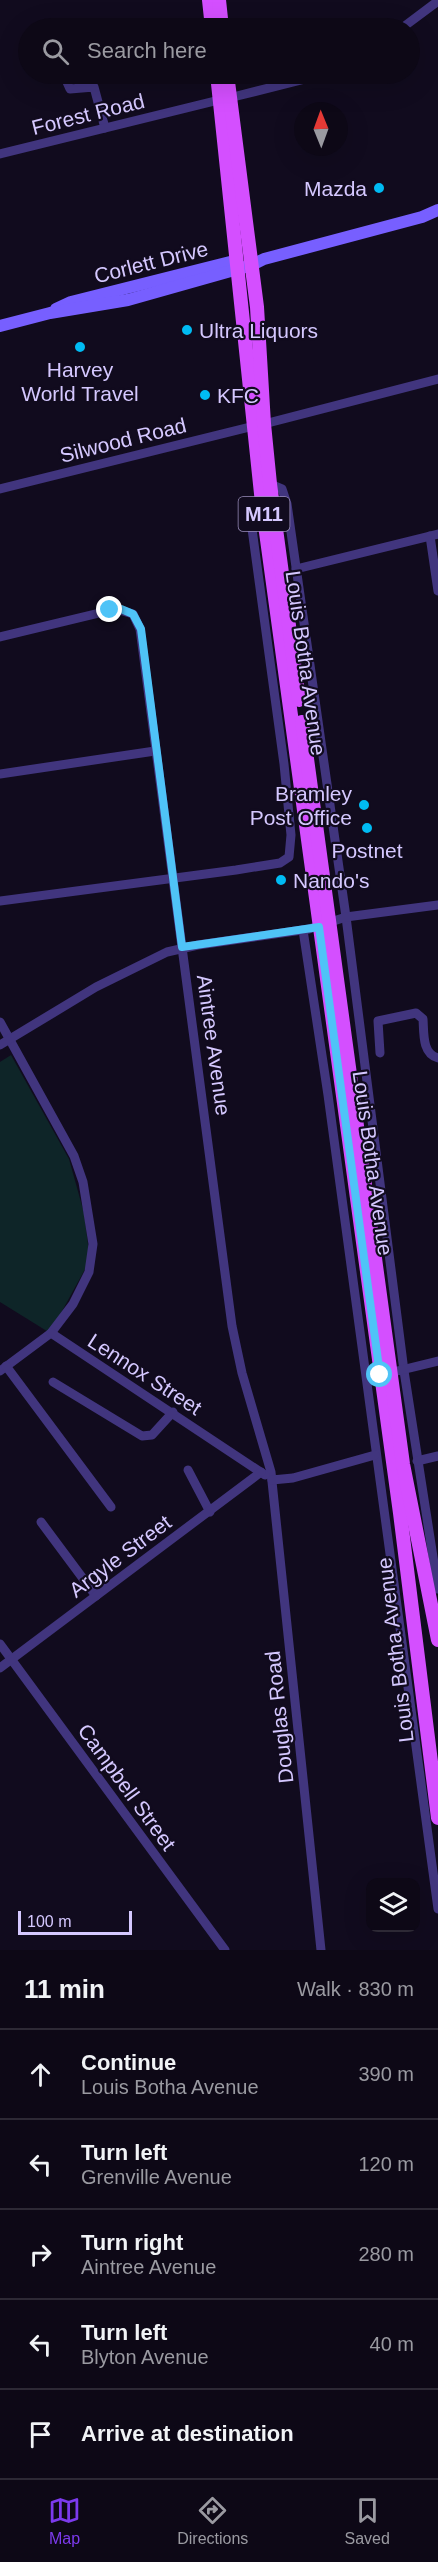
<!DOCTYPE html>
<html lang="en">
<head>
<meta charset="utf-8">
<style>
	body { margin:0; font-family:Helvetica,sans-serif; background:#16111f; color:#f1f3f6 }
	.controls { position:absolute; right:18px; bottom:18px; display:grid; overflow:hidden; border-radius:12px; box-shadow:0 6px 24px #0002 }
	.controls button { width:54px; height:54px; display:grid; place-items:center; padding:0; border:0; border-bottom:2px solid #2d2935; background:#0d0816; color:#f1f3f6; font:30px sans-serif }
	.compass { position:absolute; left:294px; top:102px; width:54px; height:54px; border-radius:50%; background:#0d0816; box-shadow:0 6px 24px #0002; rotate:359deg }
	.scale { position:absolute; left:18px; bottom:15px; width:114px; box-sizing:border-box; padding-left:6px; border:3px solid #d5c8ff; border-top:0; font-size:16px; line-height:21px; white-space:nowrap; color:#d5c8ff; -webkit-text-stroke:4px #110b1e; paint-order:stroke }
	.stop { position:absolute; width:18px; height:18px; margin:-14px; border:4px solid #4fc3f7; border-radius:50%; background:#fff }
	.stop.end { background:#4fc3f7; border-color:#fff; box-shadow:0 2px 6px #0008 }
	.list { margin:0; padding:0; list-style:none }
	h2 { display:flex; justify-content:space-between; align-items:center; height:78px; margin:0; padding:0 24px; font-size:26px }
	h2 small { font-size:20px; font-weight:400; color:#9a9aa1 }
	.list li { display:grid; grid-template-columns:39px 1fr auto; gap:18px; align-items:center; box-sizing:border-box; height:90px; padding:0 24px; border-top:2px solid #2d2935 }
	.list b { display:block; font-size:22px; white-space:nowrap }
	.list p { margin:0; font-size:20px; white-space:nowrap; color:#9a9aa1 }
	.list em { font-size:20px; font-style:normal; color:#9a9aa1 }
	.icon { flex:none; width:33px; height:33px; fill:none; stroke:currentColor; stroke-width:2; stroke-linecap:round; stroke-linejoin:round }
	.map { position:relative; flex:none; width:438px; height:1950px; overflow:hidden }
	.search { position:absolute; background:#0d0816; box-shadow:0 6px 24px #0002; left:18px; right:18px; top:18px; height:66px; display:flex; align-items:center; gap:15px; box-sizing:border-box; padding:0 21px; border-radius:33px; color:#9a9aa1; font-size:22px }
	.sheet { height:528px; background:#0d0816 }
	nav { display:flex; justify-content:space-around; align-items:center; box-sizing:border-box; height:84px; border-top:2px solid #2d2935; background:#0d0816; font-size:16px; color:#9a9aa1 }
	nav a { display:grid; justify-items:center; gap:3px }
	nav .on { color:#7c3aed }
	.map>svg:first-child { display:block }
</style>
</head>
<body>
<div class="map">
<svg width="438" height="1950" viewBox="0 0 438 1950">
	<rect width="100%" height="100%" fill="#110b1e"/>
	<path fill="#0e2528" d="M11,1055L69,1159L84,1213L90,1260L50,1333L0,1302V1062Z"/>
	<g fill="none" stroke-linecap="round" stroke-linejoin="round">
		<g stroke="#41357e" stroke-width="9">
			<path d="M402,28L438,1"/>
			<path d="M66,80L70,89L94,87L105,128"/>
			<path d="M229,98L325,74"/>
			<path d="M0,154L219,100"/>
			<path d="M264,424L438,379"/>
			<path d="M270,484L282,489L287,504L346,917L404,1371L438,1589"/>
			<path d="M0,489L254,426"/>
			<path d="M430,536L438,591"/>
			<path d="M296,569L438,534"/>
			<path d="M0,637L116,609L133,614L140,629L232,1326L242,1373L271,1472L321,1950"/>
			<path d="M0,774L155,751"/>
			<path d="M0,901L236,870L280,863L289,857L291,835L284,764L252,529L254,518L264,513"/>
			<path d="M303,930L328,1095L438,1909"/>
			<path d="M0,1022L74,1156L83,1182L93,1244L89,1272L73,1304L51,1333L0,1371"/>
			<path d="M0,1045L96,987L167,952L198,945L309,929L346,917L438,905"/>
			<path d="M380,1053L378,1021L416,1013L423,1019C424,1033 422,1054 438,1058"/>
			<path d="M51,1333L265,1475"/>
			<path d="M6,1366L111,1507"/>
			<path d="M385,1374L438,1361"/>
			<path d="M53,1382L142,1436L152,1435L173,1412"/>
			<path d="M417,1461L438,1456"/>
			<path d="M188,1470L210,1512"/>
			<path d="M272,1480L293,1478L375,1455"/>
			<path d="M41,1522L96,1596"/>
			<path d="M0,1644L225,1950"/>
			<path d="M0,1668L261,1472"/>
		</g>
		<g stroke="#775fff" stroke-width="12">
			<path d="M56,309L71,302L230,262"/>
			<path d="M0,326L50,313L128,300L252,265L264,259L422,217L438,210"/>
		</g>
		<g stroke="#d44fff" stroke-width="14">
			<path d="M209,0L212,28"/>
			<path d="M219,0L222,28"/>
			<path d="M217,74L262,503L400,1513L438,1818"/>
			<path d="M227,74L257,307L264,424L270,484L299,700"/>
			<path d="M302,722L403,1464L438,1640"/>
		</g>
	</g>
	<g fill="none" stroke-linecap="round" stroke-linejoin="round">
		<path stroke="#4fc3f7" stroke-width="8" d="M110,610L121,609L133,614L141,629L182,947L319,927L380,1375"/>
	</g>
	<g fill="#00bbf3" stroke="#110b1e" stroke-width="2">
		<circle cx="379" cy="188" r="6"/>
		<circle cx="187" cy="330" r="6"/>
		<circle cx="80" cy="347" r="6"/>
		<circle cx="205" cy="395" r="6"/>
		<circle cx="364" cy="805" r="6"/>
		<circle cx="367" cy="828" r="6"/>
		<circle cx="281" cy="880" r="6"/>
	</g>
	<g text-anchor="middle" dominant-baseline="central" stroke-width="4.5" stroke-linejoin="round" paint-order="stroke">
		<rect fill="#110b1e" stroke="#9a8fbc" stroke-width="1.5" x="238.5" y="497" width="51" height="34" rx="4.5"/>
		<g font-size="20" font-weight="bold" fill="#d5c8ff">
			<text x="264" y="514">M11</text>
		</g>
		<g font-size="21" fill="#d5c8ff" stroke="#110b1e">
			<text transform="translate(88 114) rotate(-14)">Forest Road</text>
			<text transform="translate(151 262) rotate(-14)">Corlett Drive</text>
			<text transform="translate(123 440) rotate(-14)">Silwood Road</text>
			<text transform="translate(306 663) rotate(82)">Louis Botha Avenue</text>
			<text transform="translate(214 1045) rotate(82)">Aintree Avenue</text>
			<text transform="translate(373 1163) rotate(82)">Louis Botha Avenue</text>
			<text transform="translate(145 1374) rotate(33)">Lennox Street</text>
			<text transform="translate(120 1556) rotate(-37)">Argyle Street</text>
			<text transform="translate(395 1650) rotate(-97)">Louis Botha Avenue</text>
			<text transform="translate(279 1717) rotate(-96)">Douglas Road</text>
			<text transform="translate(127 1787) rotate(54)">Campbell Street</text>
		</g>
		<g font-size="21" fill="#d5c8ff" stroke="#110b1e" text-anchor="start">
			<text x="367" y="188" text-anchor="end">Mazda</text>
			<text x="199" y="330">Ultra Liquors</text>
			<text x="80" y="369" text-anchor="middle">Harvey<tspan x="80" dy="24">World Travel</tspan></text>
			<text x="217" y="395">KFC</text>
			<text x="352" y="793" text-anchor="end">Bramley<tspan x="352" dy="24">Post Office</tspan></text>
			<text x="367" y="850" text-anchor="middle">Postnet</text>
			<text x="293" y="880">Nando's</text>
		</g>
	</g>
</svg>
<div class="controls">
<button><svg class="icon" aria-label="layers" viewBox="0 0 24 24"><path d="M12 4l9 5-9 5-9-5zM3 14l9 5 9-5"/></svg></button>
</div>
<svg class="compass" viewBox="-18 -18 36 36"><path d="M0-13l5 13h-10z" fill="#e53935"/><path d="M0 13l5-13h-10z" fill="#9a9aa1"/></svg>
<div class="scale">100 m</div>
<div class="stop" style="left:380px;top:1375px"></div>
<div class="stop end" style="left:110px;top:610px"></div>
<div class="search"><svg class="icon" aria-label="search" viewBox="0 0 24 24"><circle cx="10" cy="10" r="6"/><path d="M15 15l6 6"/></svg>Search here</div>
</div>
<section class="sheet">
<h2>11 min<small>Walk · 830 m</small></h2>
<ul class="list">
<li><svg class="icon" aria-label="ahead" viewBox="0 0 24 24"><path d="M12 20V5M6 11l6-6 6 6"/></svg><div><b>Continue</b><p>Louis Botha Avenue</p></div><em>390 m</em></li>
<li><svg class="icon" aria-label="left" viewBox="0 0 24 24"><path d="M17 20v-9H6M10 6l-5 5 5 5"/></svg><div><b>Turn left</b><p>Grenville Avenue</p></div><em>120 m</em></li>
<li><svg class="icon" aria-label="right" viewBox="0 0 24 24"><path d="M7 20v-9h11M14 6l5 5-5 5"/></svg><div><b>Turn right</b><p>Aintree Avenue</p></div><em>280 m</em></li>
<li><svg class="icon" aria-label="left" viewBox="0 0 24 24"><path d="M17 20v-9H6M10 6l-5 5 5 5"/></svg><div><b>Turn left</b><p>Blyton Avenue</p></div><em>40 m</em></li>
<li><svg class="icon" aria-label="arrive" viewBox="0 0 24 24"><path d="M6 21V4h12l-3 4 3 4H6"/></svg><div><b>Arrive at destination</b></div></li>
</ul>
</section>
<nav>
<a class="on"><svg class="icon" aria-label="map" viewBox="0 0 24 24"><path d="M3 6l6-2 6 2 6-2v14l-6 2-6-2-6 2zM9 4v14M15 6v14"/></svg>Map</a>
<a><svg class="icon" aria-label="directions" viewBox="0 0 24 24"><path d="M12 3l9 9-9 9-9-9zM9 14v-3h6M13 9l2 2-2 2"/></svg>Directions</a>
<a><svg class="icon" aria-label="saved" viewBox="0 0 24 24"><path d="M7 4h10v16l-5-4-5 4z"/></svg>Saved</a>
</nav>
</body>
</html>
